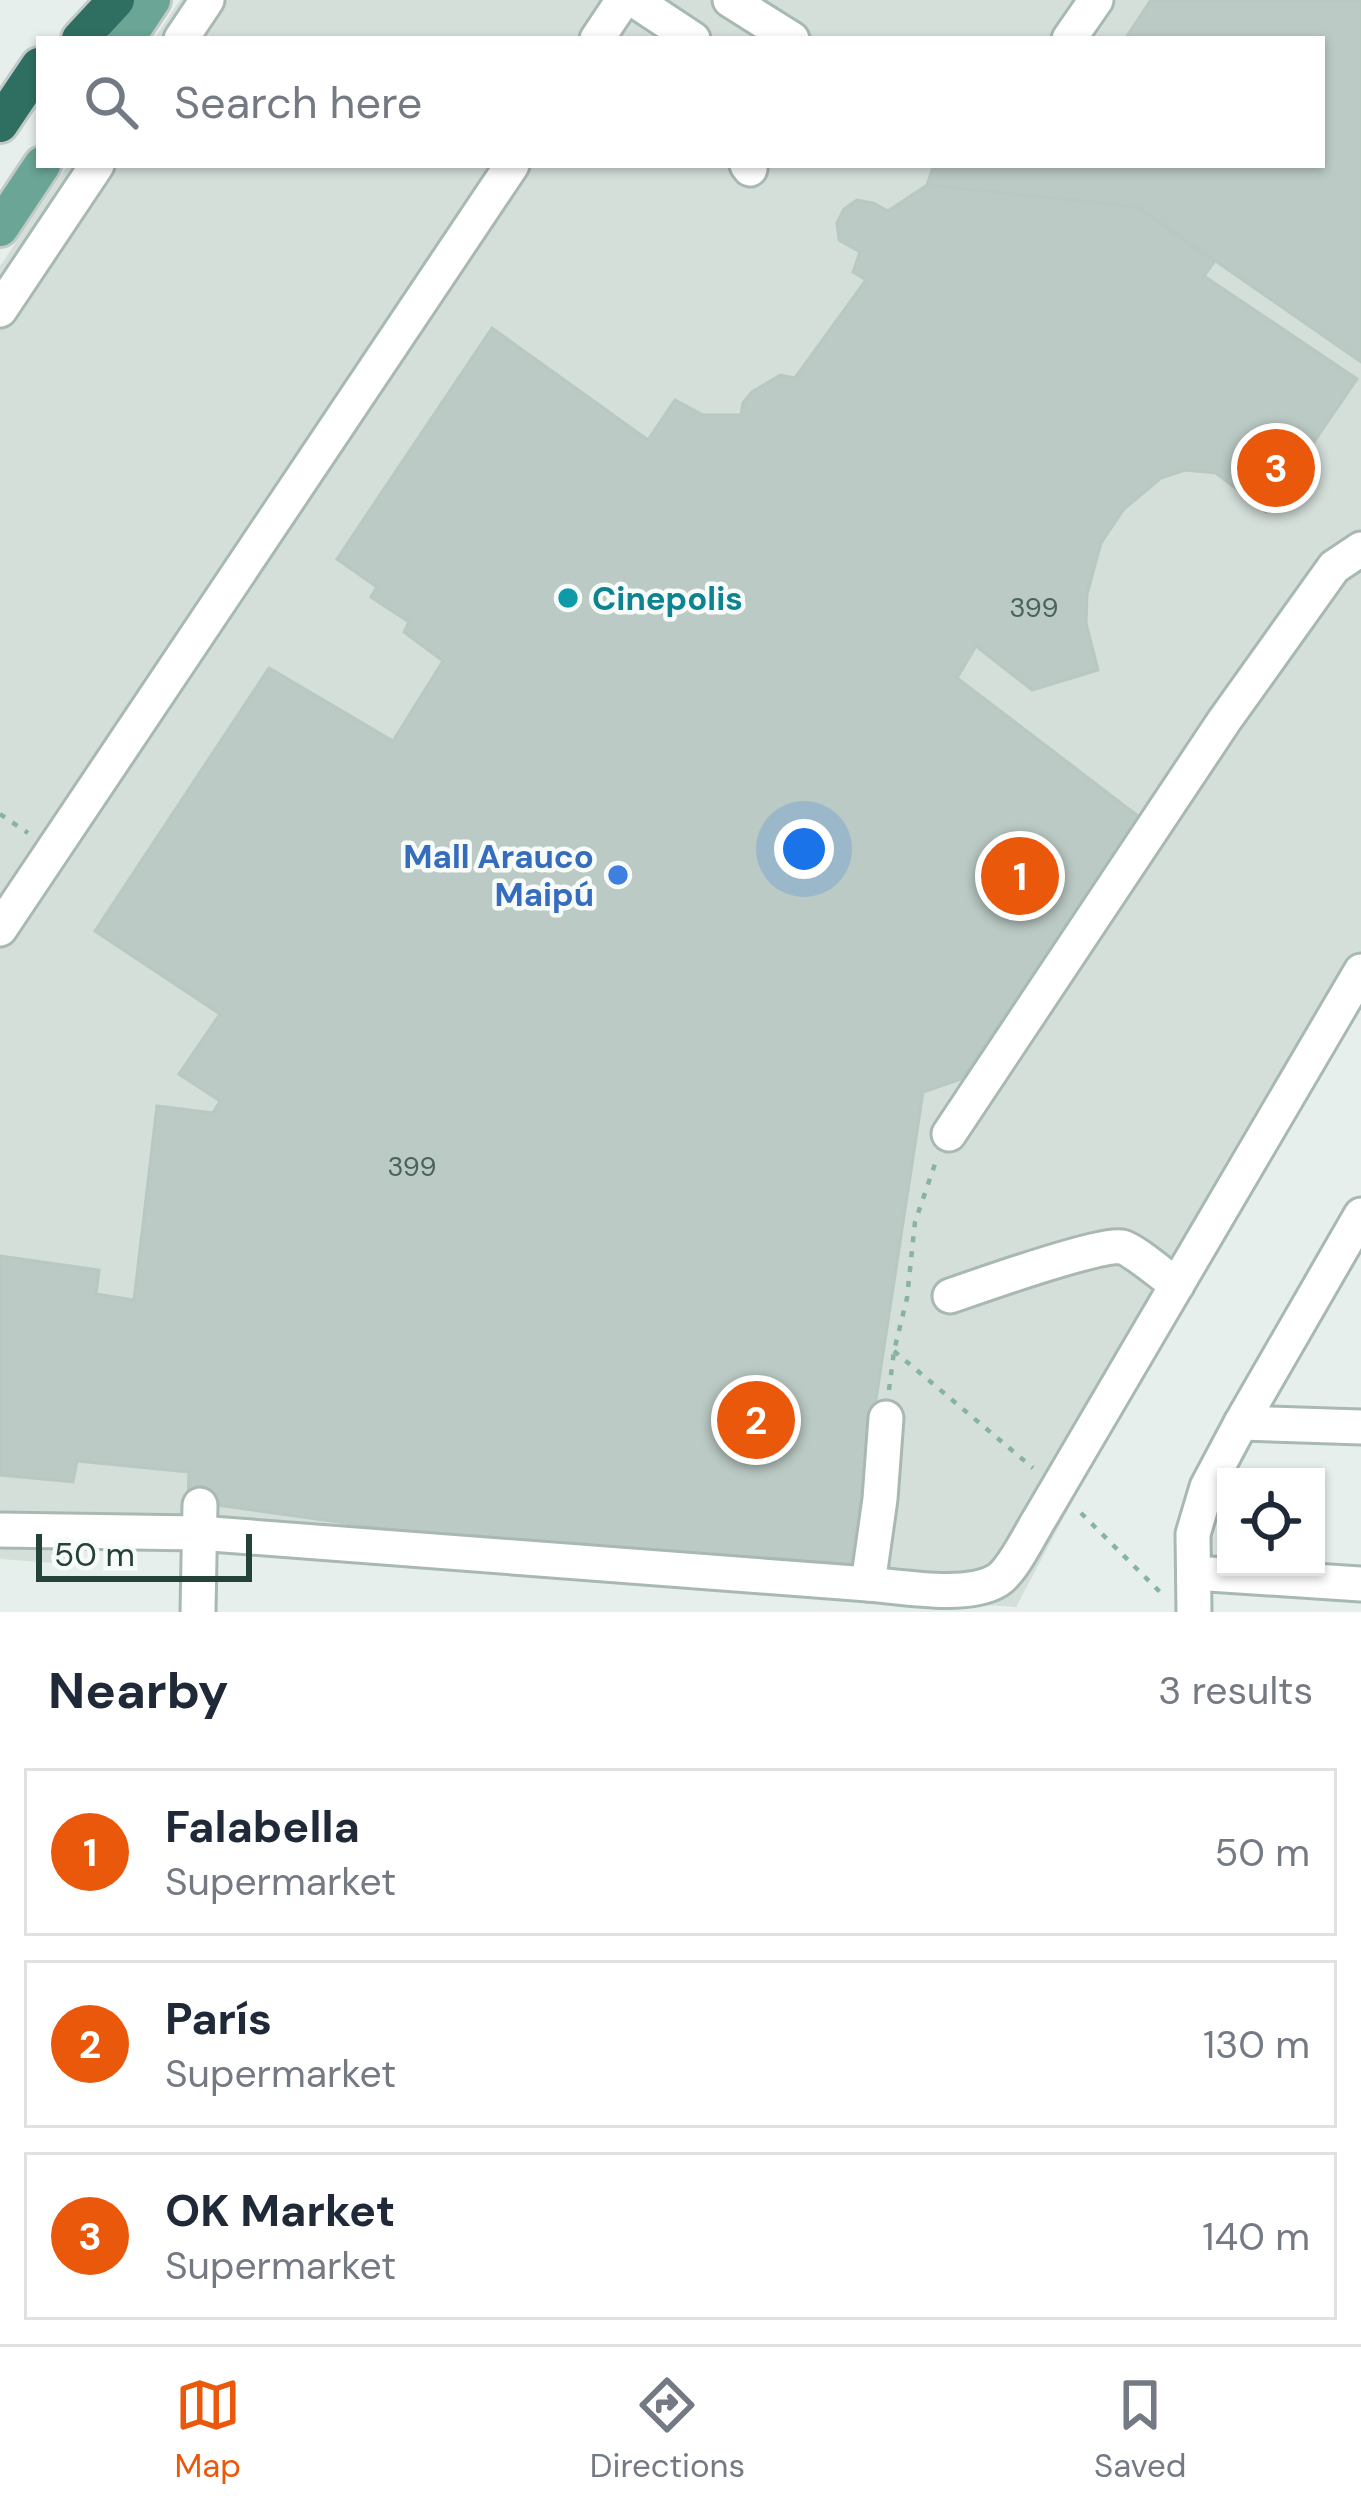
<!DOCTYPE html>
<html lang="en">
<head>
<meta charset="utf-8">
<style>
	body { margin:0; font-family:"DM Sans",sans-serif; background:#f6f6f7; color:#1f2937 }
	.controls { position:absolute; right:36px; bottom:36px; display:grid; overflow:hidden; border-radius:0px; box-shadow:0 3px 9px #0004 }
	.controls button { width:108px; height:108px; display:grid; place-items:center; padding:0; border:0; border-bottom:3px solid #e0e1e3; background:#fff; color:#1f2937; font:60px sans-serif }
	.scale { position:absolute; left:36px; bottom:30px; width:216px; box-sizing:border-box; padding-left:12px; border:6px solid #24423a; border-top:0; font-size:33px; line-height:42px; white-space:nowrap; color:#24423a; -webkit-text-stroke:9px #f7fbf9; paint-order:stroke }
	.you { position:absolute; left:804px; top:849px; width:42px; height:42px; margin:-30px; border:9px solid #fff; border-radius:50%; background:#1a73e8; box-shadow:0 0 0 18px #1a73e833 }
	.badge { display:grid; place-items:center; width:78px; height:78px; border-radius:50%; background:#ea580c; color:#fff; font-size:39px; font-weight:700 }
	.pin { position:absolute; translate:-50% -50%; border:6px solid #fff; box-shadow:0 3px 12px #0006 }
	.list { margin:0; padding:0; list-style:none }
	h2 { display:flex; justify-content:space-between; align-items:center; height:156px; margin:0; padding:0 48px; font-size:51px }
	h2 small { font-size:39px; font-weight:400; color:#747a83 }
	.list li { display:grid; grid-template-columns:78px 1fr auto; gap:36px; align-items:center; box-sizing:border-box; height:168px; margin:0 24px 24px; padding:0 24px; border:3px solid #e0e1e3; border-radius:0px }
	.list b { display:block; font-size:45px; white-space:nowrap }
	.list p { margin:0; font-size:39px; white-space:nowrap; color:#747a83 }
	.list em { font-size:39px; font-style:normal; color:#747a83 }
	.icon { flex:none; width:66px; height:66px; fill:none; stroke:currentColor; stroke-width:2; stroke-linecap:round; stroke-linejoin:round }
	.map { position:relative; flex:none; width:1361px; height:1612px; overflow:hidden }
	.search { position:absolute; background:#fff; box-shadow:0 3px 9px #0004; left:36px; right:36px; top:36px; height:132px; display:flex; align-items:center; gap:30px; box-sizing:border-box; padding:0 42px; border-radius:0px; color:#747a83; font-size:45px }
	.sheet { height:732px; background:#fff }
	nav { display:flex; justify-content:space-around; align-items:center; box-sizing:border-box; height:168px; border-top:3px solid #e0e1e3; background:#fff; font-size:33px; color:#747a83 }
	nav a { display:grid; justify-items:center; gap:6px }
	nav .on { color:#ea580c }
	.map>svg:first-child { display:block }
</style>
</head>
<body>
<div class="map">
<svg width="1361" height="1612" viewBox="0 0 1361 1612">
	<rect width="100%" height="100%" fill="#e6efeb"/>
	<path fill="#d4dfda" d="M180,0H1361V1003L1153,1350L1016,1607L399,1565L71,1534L67,1564L0,1559V266L68,165H1322V39H154Z"/>
	<g fill="#bbcac4" stroke="#b8c9c2" stroke-width="3">
		<path d="M1151,0H1361V362L1138,207L927,185L934,165H1322V39H1125Z"/>
		<path d="M927,185L1138,207L1214,262L1204,276L1357,379L1266,512L1216,473L1185,470L1161,478L1124,509L1101,543L1087,594L1086,623L1098,670L1032,690L976,646L957,678L1142,819L961,1079L923,1092L849,1576L438,1536L188,1501L189,1472L77,1461L73,1482L0,1475V1256L99,1270L96,1294L134,1300L157,1106L213,1113L220,1101L179,1074L220,1014L95,931L269,668L393,741L443,661L404,632L409,622L371,597L377,587L337,559L492,328L648,440L675,400L703,415H741L743,403L752,392L780,375L795,378L866,280L853,272L860,252L839,240L837,223L844,209L857,200L873,203L888,211Z"/>
	</g>
	<g fill="none" stroke-linecap="round" stroke-linejoin="round">
		<defs>
			<g id="minor">
				<path d="M634,0L693,39"/>
				<path d="M730,0L792,39"/>
				<path d="M181,39L207,0"/>
				<path d="M597,39L623,0"/>
				<path d="M1069,39L1096,0"/>
				<path d="M747,165L750,169"/>
				<path d="M0,310L97,165"/>
				<path d="M0,929L512,165"/>
				<path d="M949,1134L1224,721L1334,567L1361,549"/>
				<path d="M950,1296C976,1287 1103,1242 1122,1247C1134,1250 1165,1277 1177,1285"/>
				<path d="M1241,1423L1361,1427"/>
				<path d="M0,1530L198,1533L868,1584C903,1587 968,1599 998,1580C1013,1570 1030,1534 1040,1518L1361,971"/>
				<path d="M1194,1573L1361,1584"/>
				<path d="M868,1584L880,1499L886,1418"/>
				<path d="M198,1612L200,1505"/>
				<path d="M1194,1612L1193,1534L1207,1487L1241,1423L1361,1215"/>
			</g>
			<g id="major">
				<path d="M126,39L152,0"/>
				<path d="M0,228L42,165"/>
			</g>
			<g id="highway">
				<path d="M80,39L116,0"/>
				<path d="M0,124L39,66"/>
			</g>
		</defs>
		<use href="#minor" stroke="#a8b8b2" stroke-width="39"/>
		<use href="#major" stroke="#c2cac8" stroke-width="42"/>
		<use href="#highway" stroke="#c2cac8" stroke-width="42"/>
		<g stroke="#86b3a5" stroke-width="4.5" stroke-dasharray="6 9" stroke-linecap="butt">
			<path d="M0,814L28,833"/>
			<path d="M894,1351L1033,1468"/>
			<path d="M889,1390L894,1351L907,1298L915,1222L936,1161"/>
			<path d="M1081,1513L1162,1594"/>
		</g>
		<use href="#minor" stroke="#fff" stroke-width="33"/>
		<use href="#major" stroke="#6aa596" stroke-width="36"/>
		<use href="#highway" stroke="#2f6f62" stroke-width="36"/>
	</g>
	<circle fill="#0f9aa8" stroke="#f7fbf9" stroke-width="4.5" cx="568" cy="598" r="12"/>
	<circle fill="#3f7fe0" stroke="#f7fbf9" stroke-width="4.5" cx="618" cy="875" r="12"/>
	<g text-anchor="middle" dominant-baseline="central" stroke-width="9" stroke-linejoin="round" paint-order="stroke">
		<g font-size="27" fill="#4a645c">
			<text x="1034" y="607">399</text>
			<text x="412" y="1166">399</text>
		</g>
		<g font-size="33" font-weight="bold" fill="#0d838f" stroke="#f7fbf9" text-anchor="start">
			<text x="592" y="598">Cinepolis</text>
		</g>
		<g font-size="33" font-weight="bold" fill="#366cbe" stroke="#f7fbf9" text-anchor="end">
			<text x="594" y="856">Mall Arauco<tspan x="594" dy="38">Maipú</tspan></text>
		</g>
	</g>
</svg>
<div class="controls">
<button><svg class="icon" aria-label="locate" viewBox="0 0 24 24"><circle cx="12" cy="12" r="6"/><path d="M12 2v4M12 18v4M2 12h4M18 12h4"/></svg></button>
</div>
<div class="scale">50 m</div>
<div class="you"></div>
<div class="pin badge" style="left:1020px;top:876px">1</div>
<div class="pin badge" style="left:756px;top:1420px">2</div>
<div class="pin badge" style="left:1276px;top:468px">3</div>
<div class="search"><svg class="icon" aria-label="search" viewBox="0 0 24 24"><circle cx="10" cy="10" r="6"/><path d="M15 15l6 6"/></svg>Search here</div>
</div>
<section class="sheet">
<h2>Nearby<small>3 results</small></h2>
<ul class="list">
<li><span class="badge">1</span><div><b>Falabella</b><p>Supermarket</p></div><em>50 m</em></li>
<li><span class="badge">2</span><div><b>París</b><p>Supermarket</p></div><em>130 m</em></li>
<li><span class="badge">3</span><div><b>OK Market</b><p>Supermarket</p></div><em>140 m</em></li>
</ul>
</section>
<nav>
<a class="on"><svg class="icon" aria-label="map" viewBox="0 0 24 24"><path d="M3 6l6-2 6 2 6-2v14l-6 2-6-2-6 2zM9 4v14M15 6v14"/></svg>Map</a>
<a><svg class="icon" aria-label="directions" viewBox="0 0 24 24"><path d="M12 3l9 9-9 9-9-9zM9 14v-3h6M13 9l2 2-2 2"/></svg>Directions</a>
<a><svg class="icon" aria-label="saved" viewBox="0 0 24 24"><path d="M7 4h10v16l-5-4-5 4z"/></svg>Saved</a>
</nav>
</body>
</html>
